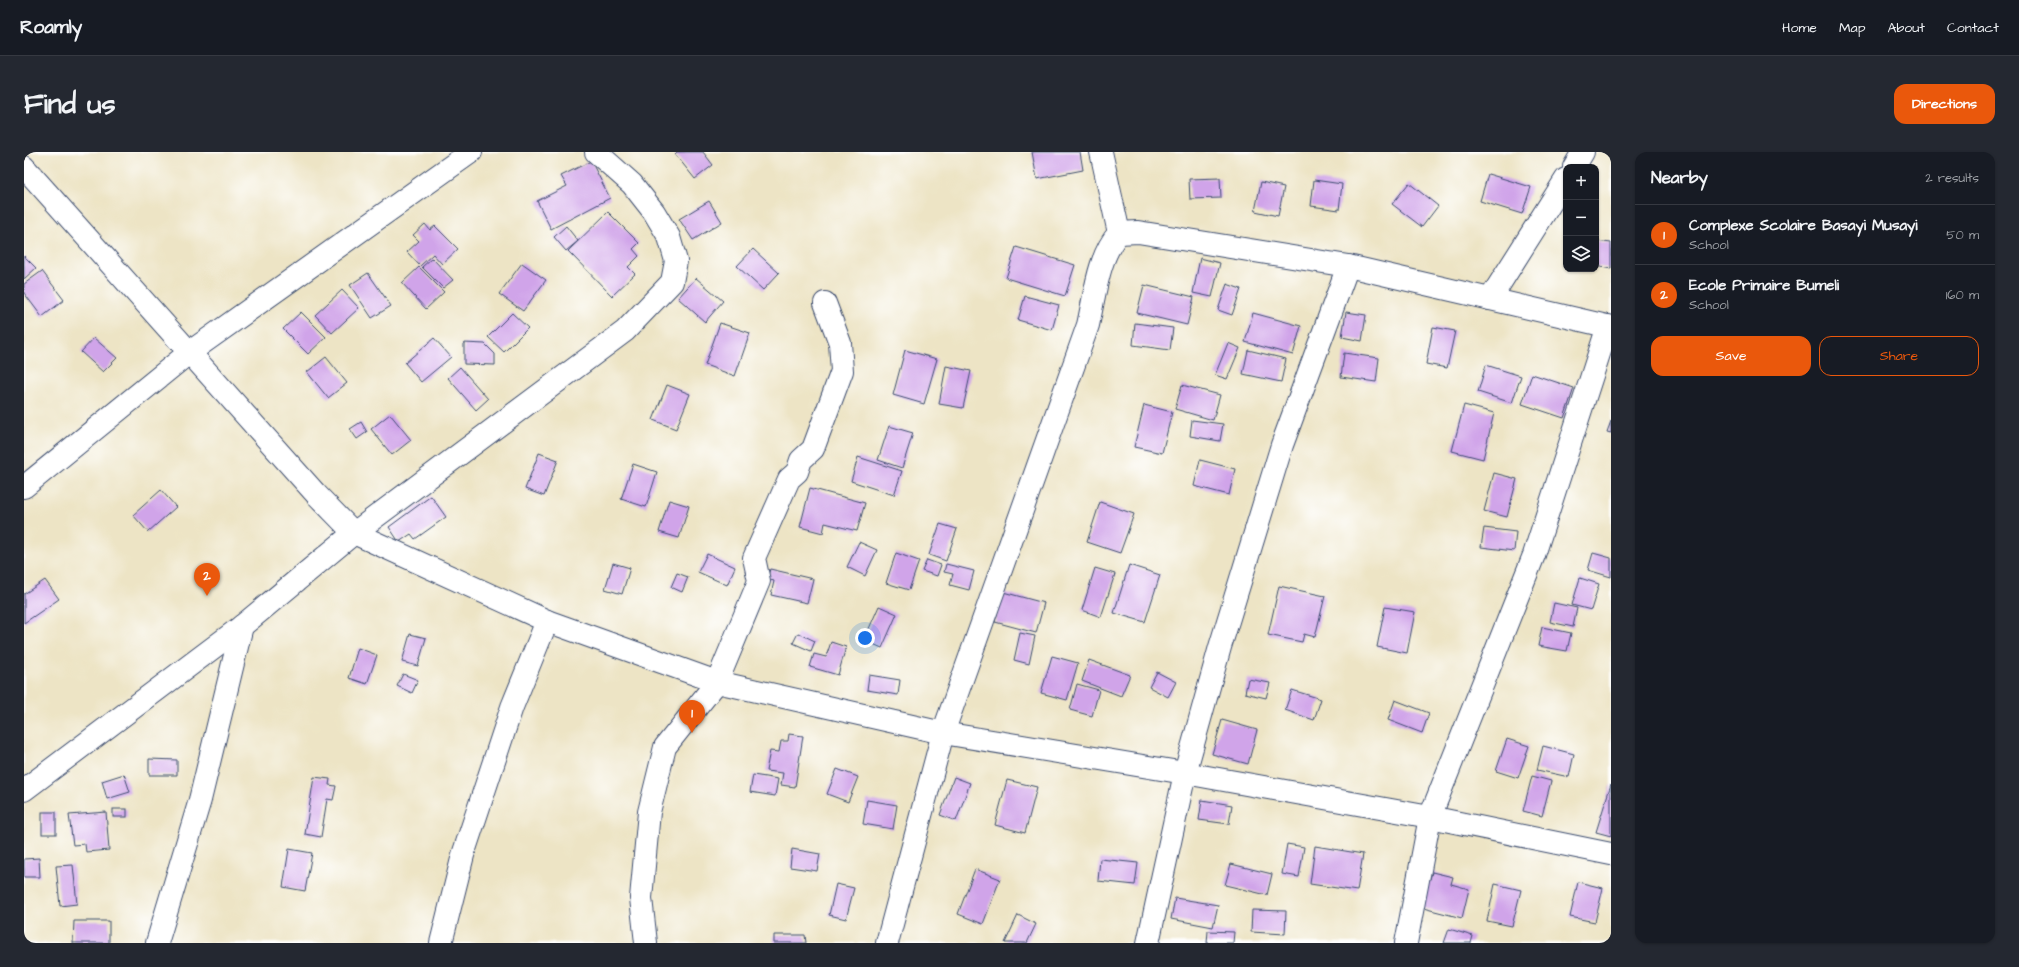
<!DOCTYPE html>
<html lang="en">
<head>
<meta charset="utf-8">
<style>
	body { margin:0; font-family:"Architects Daughter",sans-serif; background:#242831; color:#f1f3f6 }
	.controls { position:absolute; right:12px; top:12px; display:grid; overflow:hidden; border-radius:8px; box-shadow:0 1px 3px #0004 }
	.controls button { width:36px; height:36px; display:grid; place-items:center; padding:0; border:0; border-bottom:1px solid #363941; background:#171b24; color:#f1f3f6; font:20px sans-serif }
	.you { position:absolute; left:841px; top:486px; width:14px; height:14px; margin:-10px; border:3px solid #fff; border-radius:50%; background:#1a73e8; box-shadow:0 0 0 6px #1a73e833 }
	.badge { display:grid; place-items:center; width:26px; height:26px; border-radius:50%; background:#ea580c; color:#fff; font-size:13px; font-weight:700 }
	.pin { position:absolute; translate:-50% -33px; filter:drop-shadow(0 1px 2px #0008) }
	.pin::after { content:''; position:absolute; top:21px; width:14px; height:12px; background:inherit; clip-path:polygon(0 0,100% 0,50% 100%) }
	.list { margin:0; padding:0; list-style:none }
	h2 { display:flex; justify-content:space-between; align-items:center; height:52px; margin:0; padding:0 16px; font-size:17px }
	h2 small { font-size:13px; font-weight:400; color:#9ea1a6 }
	.list li { display:grid; grid-template-columns:26px 1fr auto; gap:12px; align-items:center; box-sizing:border-box; height:60px; padding:0 16px; border-top:1px solid #363941 }
	.list b { display:block; font-size:15px; white-space:nowrap }
	.list p { margin:0; font-size:13px; white-space:nowrap; color:#9ea1a6 }
	.list em { font-size:13px; font-style:normal; color:#9ea1a6 }
	.actions { display:flex; gap:8px; padding:12px 16px }
	.actions a { flex:1; padding:9px 0; border:1px solid #ea580c; border-radius:12px; text-align:center; font-size:14px; color:#ea580c }
	.actions .main { background:#ea580c; color:#fff }
	.icon { flex:none; width:22px; height:22px; fill:none; stroke:currentColor; stroke-width:2; stroke-linecap:round; stroke-linejoin:round }
	.map { position:relative; flex:none; width:1587px; height:791px; overflow:hidden; border-radius:12px }
	header { display:flex; align-items:center; gap:24px; box-sizing:border-box; height:56px; padding:0 20px; background:#171b24; border-bottom:1px solid #363941 }
	header strong { font-size:19px }
	nav { display:flex; gap:22px; margin-inline-start:auto; font-size:14px }
	.intro { display:flex; align-items:center; justify-content:space-between; box-sizing:border-box; height:96px; padding:0 24px }
	h1 { margin:0; font-size:28px }
	.button { padding:10px 18px; border-radius:12px; background:#ea580c; color:#fff; font-size:14px; font-weight:700 }
	main { display:flex; gap:24px; padding:0 24px }
	aside { flex:1; background:#171b24; border-radius:12px; box-shadow:0 1px 3px #0004 }
	.map>svg:first-child { display:block }
</style>
</head>
<body>
<header>
<strong>Roamly</strong>
<nav><a>Home</a><a>Map</a><a>About</a><a>Contact</a></nav>
</header>
<div class="intro"><h1>Find us</h1><a class="button">Directions</a></div>
<main>
<div class="map">
<svg width="1587" height="791" viewBox="0 0 1587 791">
	<rect width="100%" height="100%" fill="#fff"/>
	<filter id="ink" filterUnits="userSpaceOnUse"><feTurbulence type="fractalNoise" baseFrequency=".025" numOctaves="2"/><feDisplacementMap in="SourceGraphic" scale="8" xChannelSelector="R" yChannelSelector="G"/><feConvolveMatrix kernelMatrix="1 2 1 2 8 2 1 2 1" color-interpolation-filters="sRGB"/></filter>
	<filter id="wash" filterUnits="userSpaceOnUse"><feTurbulence type="fractalNoise" baseFrequency=".012" numOctaves="4" result="noise"/><feDisplacementMap in="SourceGraphic" scale="16" xChannelSelector="R" yChannelSelector="G"/><feGaussianBlur stdDeviation="0.9" result="paint"/><feColorMatrix in="noise" values="0 0 0 0 0 0 0 0 0 0 0 0 0 0 0 0 0 1.4 0 .05"/><feComposite in="paint" operator="in"/></filter>
	<g filter="url(#wash)">
		<rect width="100%" height="100%" fill="#ede4c5"/>
		<g id="blocks">
			<g fill="#d0a4e9">
				<path d="M653,0H679L689,13L671,27L651,2Z"/>
				<path d="M1008,0H1056L1059,18L1013,27Z"/>
				<path d="M567,9L586,46L527,77L513,49L543,34L537,24Z"/>
				<path d="M1464,22L1507,35L1498,62L1456,49Z"/>
				<path d="M1196,26L1197,46L1166,47L1165,27Z"/>
				<path d="M1290,28L1318,32L1315,58L1287,54Z"/>
				<path d="M1237,30L1260,35L1254,64L1231,59Z"/>
				<path d="M1385,31L1414,54L1398,75L1368,52Z"/>
				<path d="M685,49L698,70L669,88L655,67Z"/>
				<path d="M584,60L615,91L609,97L615,104L604,115L611,122L588,144L544,99Z"/>
				<path d="M401,72L406,78L411,74L434,97L418,112L409,102L396,114L383,100L395,89L389,83Z"/>
				<path d="M542,74L554,89L542,99L530,85Z"/>
				<path d="M1572,89L1587,91V117L1572,114Z"/>
				<path d="M992,95L1051,113L1041,144L982,126Z"/>
				<path d="M729,97L755,121L739,138L713,114Z"/>
				<path d="M0,104L12,116L0,127Z"/>
				<path d="M408,106L429,128L419,136L398,115Z"/>
				<path d="M1176,106L1196,111L1188,145L1169,141Z"/>
				<path d="M498,111L522,128L499,159L475,142Z"/>
				<path d="M395,115L420,140L402,157L378,131Z"/>
				<path d="M18,119L40,148L18,165L0,141V132Z"/>
				<path d="M344,121L367,154L348,166L326,133Z"/>
				<path d="M672,126L699,149L681,170L654,146Z"/>
				<path d="M1203,132L1217,137L1208,163L1194,158Z"/>
				<path d="M1120,133L1170,145L1163,173L1113,161Z"/>
				<path d="M318,138L335,156L308,181L291,163Z"/>
				<path d="M1001,144L1035,153L1028,178L994,168Z"/>
				<path d="M277,160L302,185L284,202L259,177Z"/>
				<path d="M1322,160L1342,163L1338,189L1318,185Z"/>
				<path d="M488,161L504,176L480,200L464,185Z"/>
				<path d="M1229,161L1277,174L1269,203L1221,190Z"/>
				<path d="M696,171L726,181L711,224L681,213Z"/>
				<path d="M1111,171L1149,176L1146,198L1109,193Z"/>
				<path d="M1409,175L1431,179L1423,216L1402,212Z"/>
				<path d="M70,186L93,206L79,220L57,200Z"/>
				<path d="M410,186L427,205L397,230L381,211Z"/>
				<path d="M440,191L461,192L471,202V213L440,212Z"/>
				<path d="M1204,191L1216,196L1203,227L1191,223Z"/>
				<path d="M881,198L913,207L900,252L869,243Z"/>
				<path d="M1224,198L1262,207L1257,230L1219,222Z"/>
				<path d="M1320,201L1355,206L1352,230L1317,225Z"/>
				<path d="M302,205L323,231L304,246L283,220Z"/>
				<path d="M1462,213L1497,224L1488,251L1454,240Z"/>
				<path d="M922,214L947,219L939,256L915,252Z"/>
				<path d="M436,215L464,247L452,258L424,226Z"/>
				<path d="M1508,222L1550,236L1540,266L1498,252Z"/>
				<path d="M643,233L666,242L652,277L629,268Z"/>
				<path d="M1158,233L1196,243L1189,268L1151,257Z"/>
				<path d="M1120,253L1148,260L1138,301L1110,295Z"/>
				<path d="M1440,253L1470,261L1459,307L1428,299Z"/>
				<path d="M366,262L387,288L368,303L347,277Z"/>
				<path d="M1168,268L1199,272L1196,289L1166,284Z"/>
				<path d="M1587,269V281L1583,280Z"/>
				<path d="M337,270L343,280L333,287L326,277Z"/>
				<path d="M865,274L889,281L878,316L854,308Z"/>
				<path d="M515,301L534,308L520,344L501,337Z"/>
				<path d="M834,305L878,319L870,343L827,329Z"/>
				<path d="M1176,308L1211,317L1205,343L1170,334Z"/>
				<path d="M609,312L633,320L622,355L597,347Z"/>
				<path d="M1470,321L1493,327L1483,365L1460,359Z"/>
				<path d="M786,336L841,351L833,379L801,371L799,381L776,375Z"/>
				<path d="M137,338L152,355L124,380L109,363Z"/>
				<path d="M407,344L422,365L391,387L387,382L375,390L365,375Z"/>
				<path d="M645,348L665,354L655,386L635,380Z"/>
				<path d="M1076,350L1110,362L1096,401L1063,390Z"/>
				<path d="M916,372L933,377L922,409L905,403Z"/>
				<path d="M1460,376L1492,380L1490,399L1457,395Z"/>
				<path d="M835,390L853,398L841,424L823,415Z"/>
				<path d="M872,401L895,409L885,438L862,431Z"/>
				<path d="M1569,401L1587,406V425L1564,418Z"/>
				<path d="M683,402L711,415L703,433L674,420Z"/>
				<path d="M903,408L917,413L913,424L898,419Z"/>
				<path d="M589,411L606,416L598,442L581,437Z"/>
				<path d="M922,412L950,419L945,438L926,433L929,422L920,420Z"/>
				<path d="M1105,413L1136,423L1121,470L1090,461Z"/>
				<path d="M1071,416L1091,422L1077,465L1058,458Z"/>
				<path d="M746,417L789,427L783,451L747,443L750,429L743,427Z"/>
				<path d="M653,421L664,425L658,440L647,435Z"/>
				<path d="M1556,426L1575,432L1567,458L1548,453Z"/>
				<path d="M21,428L35,447L0,471V442Z"/>
				<path d="M1255,434L1301,444L1291,485L1280,482L1278,490L1244,483Z"/>
				<path d="M979,440L1020,451L1012,481L971,470Z"/>
				<path d="M1530,451L1553,456L1549,475L1526,470Z"/>
				<path d="M855,454L873,462L858,496L840,488Z"/>
				<path d="M1361,455L1391,460L1383,501L1353,495Z"/>
				<path d="M1518,475L1547,481L1543,499L1514,494Z"/>
				<path d="M774,481L791,489L787,499L769,491Z"/>
				<path d="M996,481L1011,484L1005,512L990,508Z"/>
				<path d="M386,482L402,486L394,514L378,510Z"/>
				<path d="M807,490L822,495L814,523L786,515L790,502L802,505Z"/>
				<path d="M334,496L353,503L343,532L325,526Z"/>
				<path d="M1028,504L1054,511L1043,548L1017,541Z"/>
				<path d="M1065,508L1106,523L1097,544L1058,529Z"/>
				<path d="M1133,520L1152,530L1144,545L1125,535Z"/>
				<path d="M379,522L394,528L388,541L373,534Z"/>
				<path d="M845,523L876,528L874,543L843,538Z"/>
				<path d="M1224,527L1246,531L1242,546L1221,541Z"/>
				<path d="M1053,532L1075,538L1068,564L1046,558Z"/>
				<path d="M1268,538L1297,547L1290,568L1261,558Z"/>
				<path d="M1371,548L1405,561L1398,581L1364,568Z"/>
				<path d="M1198,568L1233,578L1224,612L1188,602Z"/>
				<path d="M765,582L779,584L771,635L757,633L759,621L742,619L746,599L755,600L757,589H764Z"/>
				<path d="M1483,587L1505,594L1494,626L1472,619Z"/>
				<path d="M1519,594L1550,602L1545,625L1513,618Z"/>
				<path d="M125,607L153,608V623H125Z"/>
				<path d="M813,617L834,625L824,650L803,642Z"/>
				<path d="M100,622L106,640L83,647L78,629Z"/>
				<path d="M729,623L754,627L751,644L726,640Z"/>
				<path d="M1508,624L1527,629L1518,664L1499,659Z"/>
				<path d="M290,625L306,627L305,633L312,634L309,648L303,647L297,685L281,682Z"/>
				<path d="M930,625L946,631L932,669L916,663Z"/>
				<path d="M983,628L1013,635L1001,681L971,673Z"/>
				<path d="M1587,632V684L1572,680Z"/>
				<path d="M843,648L873,653L869,677L839,672Z"/>
				<path d="M1178,648L1208,653L1205,672L1175,668Z"/>
				<rect x="89" y="657" width="14" height="8"/>
				<rect x="18" y="660" width="14" height="22"/>
				<path d="M82,660L85,698L62,700L61,692L49,693L45,663Z"/>
				<path d="M1263,692L1280,695L1275,725L1258,722Z"/>
				<path d="M1291,694L1339,702L1333,739L1286,732Z"/>
				<path d="M265,697L288,701L281,739L259,735Z"/>
				<path d="M768,697L796,702L793,719L766,715Z"/>
				<path d="M15,706L16,725H0V707Z"/>
				<path d="M1076,707L1114,711L1111,733L1074,729Z"/>
				<path d="M1207,712L1248,722L1243,743L1201,733Z"/>
				<path d="M49,713L53,752L36,754L32,714Z"/>
				<path d="M951,717L976,727L959,772L934,762Z"/>
				<path d="M1408,720L1429,725L1427,732L1445,737L1438,766L1395,755L1402,726L1406,727Z"/>
				<path d="M1554,730L1579,736L1571,770L1546,765Z"/>
				<path d="M812,732L830,736L822,767L805,763Z"/>
				<path d="M1471,732L1497,738L1488,774L1463,769Z"/>
				<path d="M1151,746L1194,753L1189,775L1147,767Z"/>
				<path d="M1228,758L1262,759L1261,782L1227,780Z"/>
				<path d="M994,763L1012,772L1003,791H981Z"/>
				<path d="M50,769H85V791H49Z"/>
				<path d="M1425,777L1449,784L1447,791H1420Z"/>
				<path d="M1184,779L1210,780L1209,791H1183Z"/>
				<path d="M750,783H781L782,791H750Z"/>
			</g>
		</g>
	</g>
	<g filter="url(#ink)">
		<use href="#blocks" fill-opacity="0" stroke="#3a4a6d" stroke-width="1"/>
		<g fill="none" stroke-linecap="round" stroke-linejoin="round">
			<defs>
				<g id="street">
					<path d="M1077,0L1095,81"/>
					<path d="M0,15L292,342L330,381L523,469L693,530L919,581L1161,621L1406,665L1587,702"/>
					<path d="M1550,15L1559,0"/>
					<path d="M1466,147L1542,27"/>
					<path d="M0,335L166,200L447,0"/>
					<path d="M0,638L218,474L330,381L601,179L648,130L652,109L645,85L630,60L608,32L572,0"/>
					<path d="M133,791L176,648L218,474"/>
					<path d="M417,791L439,703L488,555L523,469"/>
					<path d="M622,791L617,746L625,660L641,595L693,530L735,429L730,406L765,327L773,320L777,308L789,297L818,219L816,191L801,151"/>
					<path d="M863,791L919,581L1064,173C1071,143 1074,104 1095,81L1114,80L1324,114L1587,175"/>
					<path d="M1124,791L1161,621L1196,495L1258,293L1324,114"/>
					<path d="M1382,791L1406,665L1510,403L1584,174"/>
				</g>
			</defs>
			<use href="#street" stroke="#3a4a6d" stroke-width="24"/>
			<use href="#street" stroke="#fff" stroke-width="22"/>
		</g>
	</g>
</svg>
<div class="controls">
<button>+</button>
<button>−</button>
<button><svg class="icon" aria-label="layers" viewBox="0 0 24 24"><path d="M12 4l9 5-9 5-9-5zM3 14l9 5 9-5"/></svg></button>
</div>
<div class="you"></div>
<div class="pin badge" style="left:668px;top:581px">1</div>
<div class="pin badge" style="left:183px;top:444px">2</div>
</div>
<aside>
<h2>Nearby<small>2 results</small></h2>
<ul class="list">
<li><span class="badge">1</span><div><b>Complexe Scolaire Basayi Musayi</b><p>School</p></div><em>50 m</em></li>
<li><span class="badge">2</span><div><b>Ecole Primaire Bumeli</b><p>School</p></div><em>160 m</em></li>
</ul>
<div class="actions"><a class="main">Save</a><a>Share</a></div>
</aside>
</main>
</body>
</html>
